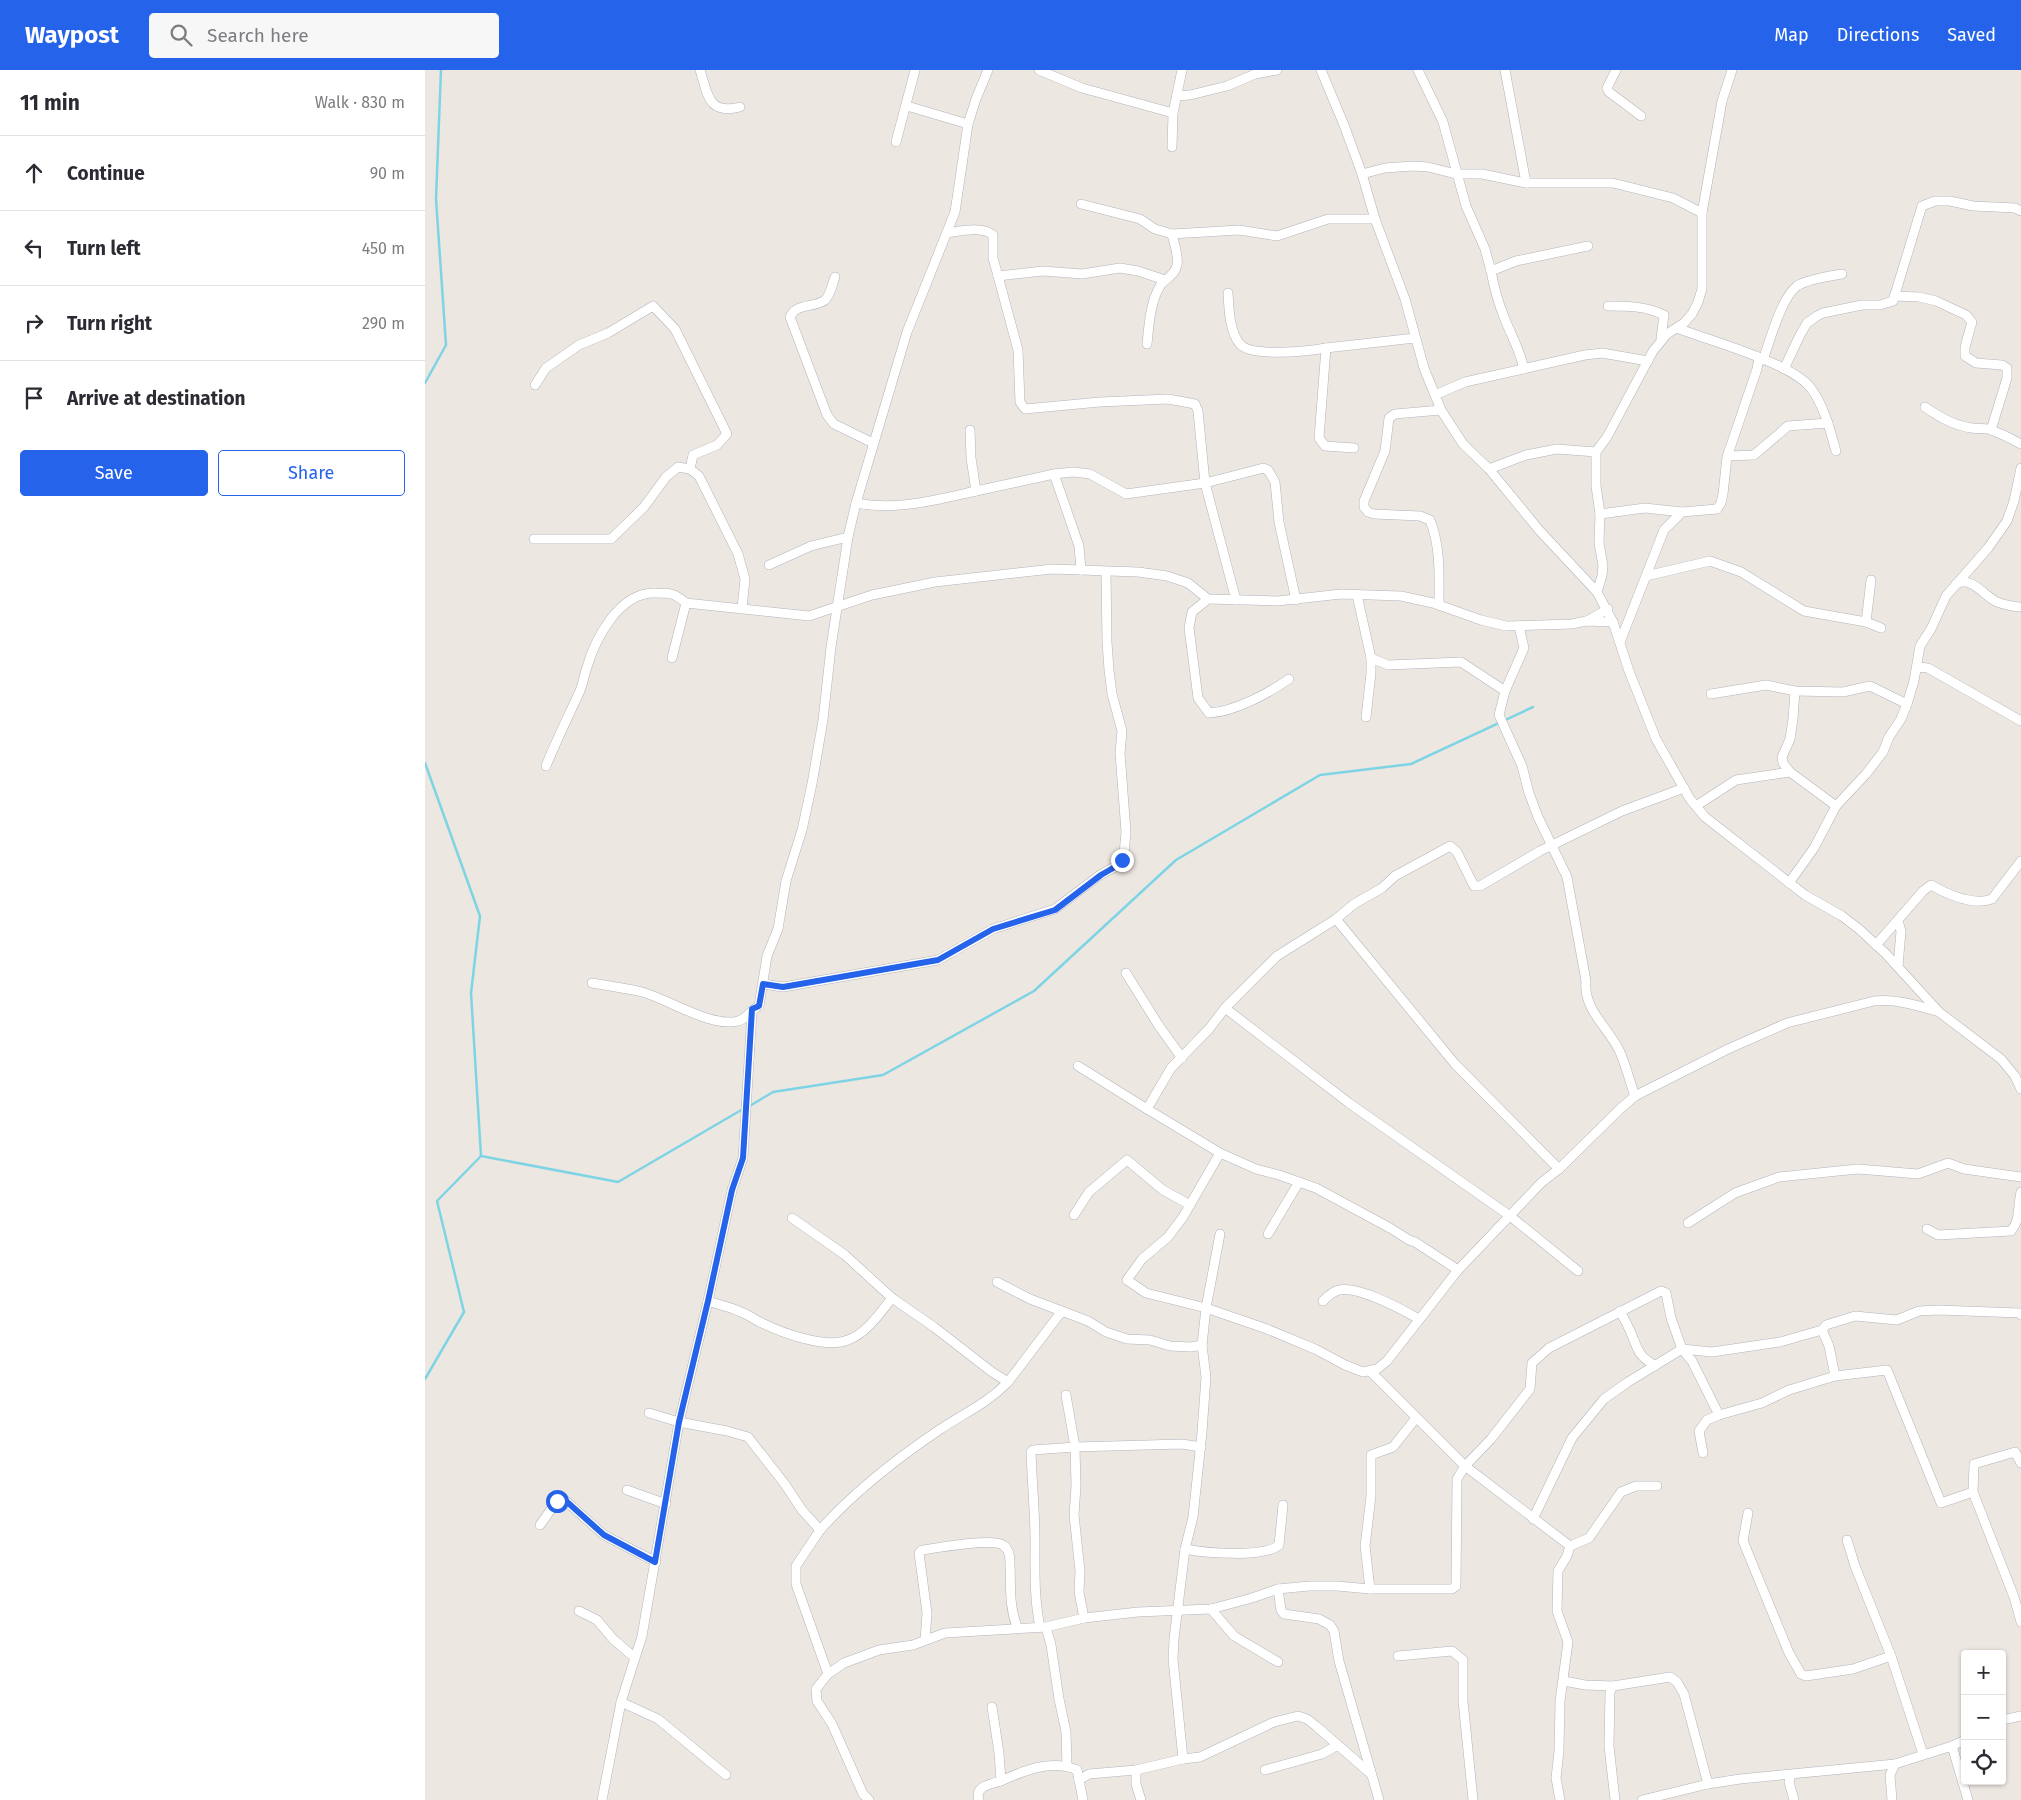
<!DOCTYPE html>
<html lang="en">
<head>
<meta charset="utf-8">
<style>
	body { margin:0; font-family:"Fira Sans",sans-serif; background:#f7f7f7; color:#2b2b33 }
	.controls { position:absolute; right:15px; bottom:15px; display:grid; overflow:hidden; border-radius:5px; box-shadow:0 1px 4px #0004 }
	.controls button { width:45px; height:45px; display:grid; place-items:center; padding:0; border:0; border-bottom:1px solid #e1e1e2; background:#fff; color:#2b2b33; font:25px sans-serif }
	.stop { position:absolute; width:15px; height:15px; margin:-11px; border:4px solid #2563eb; border-radius:50%; background:#fff }
	.stop.end { background:#2563eb; border-color:#fff; box-shadow:0 1px 5px #0008 }
	.list { margin:0; padding:0; list-style:none }
	h2 { display:flex; justify-content:space-between; align-items:center; height:65px; margin:0; padding:0 20px; font-size:21px }
	h2 small { font-size:16px; font-weight:400; color:#7c7c81 }
	.list li { display:grid; grid-template-columns:32px 1fr auto; gap:15px; align-items:center; box-sizing:border-box; height:75px; padding:0 20px; border-top:1px solid #e1e1e2 }
	.list b { display:block; font-size:19px; white-space:nowrap }
	.list em { font-size:16px; font-style:normal; color:#7c7c81 }
	.actions { display:flex; gap:10px; padding:15px 20px }
	.actions a { flex:1; padding:11px 0; border:1px solid #2563eb; border-radius:5px; text-align:center; font-size:18px; color:#2563eb }
	.actions .main { background:#2563eb; color:#fff }
	.icon { flex:none; width:28px; height:28px; fill:none; stroke:currentColor; stroke-width:2; stroke-linecap:round; stroke-linejoin:round }
	.map { position:relative; flex:none; width:1596px; height:1730px; overflow:hidden }
	header { display:flex; align-items:center; gap:30px; box-sizing:border-box; height:70px; padding:0 25px; background:#2563eb; color:#fff }
	header strong { font-size:24px }
	nav { display:flex; gap:28px; margin-inline-start:auto; font-size:18px }
	.search { width:350px; height:45px; background:#f7f7f7; display:flex; align-items:center; gap:12px; box-sizing:border-box; padding:0 18px; border-radius:5px; color:#7c7c81; font-size:19px }
	main { display:flex }
	aside { flex:1; background:#fff }
	.map>svg:first-child { display:block }
</style>
</head>
<body>
<header>
<strong>Waypost</strong>
<div class="search"><svg class="icon" aria-label="search" viewBox="0 0 24 24"><circle cx="10" cy="10" r="6"/><path d="M15 15l6 6"/></svg>Search here</div>
<nav><a>Map</a><a>Directions</a><a>Saved</a></nav>
</header>
<main>
<aside>
<h2>11 min<small>Walk · 830 m</small></h2>
<ul class="list">
<li><svg class="icon" aria-label="ahead" viewBox="0 0 24 24"><path d="M12 20V5M6 11l6-6 6 6"/></svg><div><b>Continue</b></div><em>90 m</em></li>
<li><svg class="icon" aria-label="left" viewBox="0 0 24 24"><path d="M17 20v-9H6M10 6l-5 5 5 5"/></svg><div><b>Turn left</b></div><em>450 m</em></li>
<li><svg class="icon" aria-label="right" viewBox="0 0 24 24"><path d="M7 20v-9h11M14 6l5 5-5 5"/></svg><div><b>Turn right</b></div><em>290 m</em></li>
<li><svg class="icon" aria-label="arrive" viewBox="0 0 24 24"><path d="M6 21V4h12l-3 4 3 4H6"/></svg><div><b>Arrive at destination</b></div></li>
</ul>
<div class="actions"><a class="main">Save</a><a>Share</a></div>
</aside>
<div class="map">
<svg width="1596" height="1730" viewBox="0 0 1596 1730">
	<rect width="100%" height="100%" fill="#ede7e1"/>
	<g fill="none" stroke-linecap="round" stroke-linejoin="round">
		<g stroke="#7ed4e5" stroke-width="2.5">
			<path d="M0,313L21,275L11,129L16,0"/>
			<path d="M0,693L55,846L46,923L56,1086L12,1131L39,1242L0,1309"/>
			<path d="M323,1037L348,1022L458,1005L609,921L751,790L895,705L986,694L1108,637"/>
			<path d="M56,1086L193,1112L318,1039"/>
		</g>
		<defs>
			<g id="minor">
				<path d="M275,0C283,25 283,45 315,37"/>
				<path d="M614,0L657,18L748,43"/>
				<path d="M896,0L919,55L937,104L950,149L980,229L999,298L1016,340L1038,374L1064,399L1114,460L1172,522L1188,552L1204,601L1231,669L1265,729L1280,747L1380,825L1417,846L1434,859L1460,883L1514,942L1576,989L1590,1006L1596,1019"/>
				<path d="M993,0L1018,52L1041,136L1060,179L1066,201"/>
				<path d="M1080,0L1101,113"/>
				<path d="M1191,0L1182,18L1184,22L1216,46"/>
				<path d="M752,26L765,25L802,16L830,4L852,0"/>
				<path d="M482,36L543,54"/>
				<path d="M471,72L490,0"/>
				<path d="M747,77L748,43L757,0"/>
				<path d="M937,104L960,98L988,96L1003,97L1031,104H1057L1101,113H1188L1248,128L1277,143"/>
				<path d="M656,134L715,149L730,159L747,164L814,160L852,166L903,149H950"/>
				<path d="M522,163C536,161 557,156 568,165V188L573,206L618,201L657,204L695,198L713,201L740,210"/>
				<path d="M573,206L593,280L595,332L600,339L675,332L743,329L770,334L773,341L780,413L811,530"/>
				<path d="M410,207C407,215 406,224 400,230C390,238 370,233 365,247L402,345L409,354L448,373"/>
				<path d="M803,223C804,238 804,259 814,273C824,288 884,281 901,278"/>
				<path d="M1469,226L1494,227L1511,231L1541,245L1547,252L1540,277V286L1551,293L1577,295L1582,298V308L1566,360"/>
				<path d="M1183,236C1203,236 1220,236 1239,245L1236,269"/>
				<path d="M1252,258C1285,271 1364,292 1385,317C1399,335 1405,360 1411,381"/>
				<path d="M722,274C724,255 725,233 735,216C740,208 750,206 752,195C754,186 749,173 747,164"/>
				<path d="M1338,290C1345,271 1356,228 1372,216C1382,209 1405,206 1417,204"/>
				<path d="M1099,299C1095,280 1086,265 1079,247C1073,232 1069,217 1066,201L1091,191L1163,176"/>
				<path d="M1359,299L1375,265L1382,253L1392,246L1398,243L1437,235H1455L1468,231L1497,136L1510,131H1525L1548,136L1590,138L1596,141"/>
				<path d="M110,315L121,298L154,275L183,263L228,236L250,259L302,364L292,375L268,385L265,399"/>
				<path d="M1010,325L1040,312L1160,285L1177,283L1223,291"/>
				<path d="M1500,337C1514,347 1530,356 1547,358C1553,359 1558,358 1563,359C1575,363 1585,368 1596,374"/>
				<path d="M545,360L546,388L551,421L629,404L654,476L656,500"/>
				<path d="M929,378L900,376L894,368L901,278L990,268"/>
				<path d="M1304,386L1329,385L1363,356L1403,353"/>
				<path d="M1064,399L1101,385L1132,379L1171,382"/>
				<path d="M629,404L648,402L665,404L701,424L780,413L831,400L838,398L843,400L850,412L854,452L871,530"/>
				<path d="M431,433C471,441 511,430 551,421"/>
				<path d="M1175,444L1220,438L1257,442"/>
				<path d="M109,469H186L219,437L241,407L253,397L265,399L274,406L313,484L320,509L317,538"/>
				<path d="M344,495L386,476L423,467"/>
				<path d="M1221,506L1285,491L1316,502L1379,541L1441,552L1456,558"/>
				<path d="M1531,514C1546,506 1559,525 1570,531C1578,535 1586,536 1594,537"/>
				<path d="M1172,522L1177,506L1178,496L1174,473L1175,444L1171,416V382L1182,367L1228,281L1242,264L1259,253L1267,244L1273,232L1277,219V143L1297,31L1307,0"/>
				<path d="M932,525L946,588L963,595L1036,592L1080,621"/>
				<path d="M783,529L767,542L764,558L773,628L784,643C809,642 844,623 864,609"/>
				<path d="M1014,535C1014,506 1016,478 1005,450L995,446L949,444L943,442L939,437V431L960,381L964,348L970,344L1016,340"/>
				<path d="M1162,551L1183,539"/>
				<path d="M1441,552L1446,510"/>
				<path d="M1094,556L1099,578L1080,621L1074,645L1097,696L1104,723L1113,747L1142,807L1161,911C1158,940 1184,958 1195,982C1201,996 1205,1012 1210,1026"/>
				<path d="M1195,572L1239,460L1257,442L1292,439L1296,433L1298,424L1302,387L1332,299L1334,288"/>
				<path d="M247,588L261,533"/>
				<path d="M1492,597L1503,598L1596,651"/>
				<path d="M1286,624L1341,615L1370,621L1418,622L1445,616L1482,634"/>
				<path d="M941,647L946,603V588"/>
				<path d="M121,696C131,671 143,647 154,623C158,615 159,605 162,597C171,567 195,522 230,523C246,523 249,523 261,533L384,546L447,525L510,512L627,499L713,502L742,506L763,513L783,529L853,531L916,524L976,526L1008,533L1056,550L1081,556L1147,554L1161,551L1188,552"/>
				<path d="M1365,702L1358,693L1357,687L1365,669L1368,649L1370,621"/>
				<path d="M1271,736L1311,710L1365,702L1411,736"/>
				<path d="M1364,813L1389,778L1411,736L1441,704L1458,682L1464,667L1476,649L1482,634L1489,611L1495,576L1506,559L1521,526L1563,478L1582,451L1589,431L1596,398"/>
				<path d="M911,849L929,834L957,818L970,806L1025,776L1032,782L1049,816H1055L1115,781L1197,741L1259,718"/>
				<path d="M1451,875L1498,821L1506,815C1522,824 1548,836 1567,829L1596,791"/>
				<path d="M1473,896L1476,861L1473,851"/>
				<path d="M701,903L734,956L757,988"/>
				<path d="M167,913C183,916 201,918 217,922C243,929 286,958 313,951C322,949 325,940 334,936L342,886L353,859L361,811L377,760L387,714L398,650L406,577L423,467L431,433L482,262L530,142L543,54L551,29L563,0"/>
				<path d="M338,914L358,917L513,890L568,859L630,839L675,805L695,794L699,784L701,762L695,683L697,661L687,624L684,600L682,572L681,502"/>
				<path d="M800,938L924,1033L1085,1146L1153,1201"/>
				<path d="M653,996L722,1039"/>
				<path d="M795,1083L758,1147L743,1167L717,1189L702,1210L721,1223L781,1238L842,1259L890,1279L920,1295L938,1302L952,1299L962,1291L1033,1200L1117,1112L1134,1099L1195,1039L1210,1026L1303,979L1362,953L1449,931C1471,929 1491,935 1511,941"/>
				<path d="M649,1145L664,1122L702,1090L738,1120L765,1135"/>
				<path d="M1263,1153L1310,1123L1354,1107L1433,1099L1493,1104L1523,1093L1539,1099L1596,1107"/>
				<path d="M1502,1159L1513,1165L1586,1161C1596,1149 1592,1139 1596,1122"/>
				<path d="M843,1164L874,1112"/>
				<path d="M1033,1200L990,1172L984,1170L965,1158L891,1118L854,1105L831,1099L795,1083L722,1039L746,998L784,959L800,938L852,886L911,849L1030,994L1134,1099"/>
				<path d="M572,1212L605,1229L663,1251L681,1262L702,1269L725,1270L745,1276L766,1277L777,1275"/>
				<path d="M283,1231C294,1235 306,1237 316,1242C324,1245 330,1250 337,1253C357,1263 401,1279 423,1270C442,1263 455,1243 467,1228"/>
				<path d="M898,1231C902,1227 909,1221 914,1220C935,1216 976,1239 994,1249"/>
				<path d="M1195,1241C1199,1248 1203,1256 1206,1263C1214,1282 1212,1284 1230,1296"/>
				<path d="M945,1301L1040,1396L1145,1476L1142,1486L1133,1501L1132,1541L1143,1572L1135,1631L1134,1681L1131,1708L1135,1730"/>
				<path d="M1410,1306L1462,1300L1516,1433L1548,1422"/>
				<path d="M583,1312L637,1241"/>
				<path d="M224,1343L254,1352L302,1361L323,1367L359,1413L377,1440L395,1460C430,1421 471,1389 514,1360C539,1343 562,1334 583,1312L567,1302L509,1257L467,1228L420,1185L367,1148"/>
				<path d="M1278,1383L1274,1361L1282,1350L1294,1345L1337,1333L1364,1320L1410,1306L1404,1276L1397,1260L1401,1255L1430,1246L1472,1250L1494,1241L1513,1240L1595,1243L1596,1245"/>
				<path d="M1596,1393L1590,1382L1549,1394L1548,1422L1589,1527L1596,1552"/>
				<path d="M202,1420L241,1434"/>
				<path d="M1323,1443L1318,1471L1364,1583L1376,1604L1381,1606L1428,1599L1466,1586"/>
				<path d="M1108,1449L1147,1368L1179,1329L1203,1312L1257,1279L1287,1282L1355,1272L1397,1260"/>
				<path d="M115,1455L132,1431H141L179,1465L231,1492"/>
				<path d="M395,1460L371,1496V1514L403,1604L419,1593L454,1580L488,1575L520,1563L621,1557L659,1548L713,1542L786,1539L827,1528L853,1519L884,1516H912L945,1519H1027L1031,1516L1032,1409L1040,1396L1066,1369L1105,1319L1107,1293L1124,1278L1236,1221L1241,1223L1246,1248L1257,1279L1267,1291L1294,1345"/>
				<path d="M1422,1470L1430,1496L1466,1586L1498,1684"/>
				<path d="M1145,1476L1164,1468L1196,1422L1211,1416H1232"/>
				<path d="M760,1479C780,1483 839,1488 854,1475L858,1435"/>
				<path d="M853,1519L856,1540L859,1544L894,1549L905,1555L909,1561L914,1591L954,1730"/>
				<path d="M945,1519L940,1476L946,1426V1385L968,1377L991,1348"/>
				<path d="M786,1539L809,1566L853,1592"/>
				<path d="M154,1541L172,1550L188,1569L210,1588"/>
				<path d="M659,1548L654,1522L655,1501L649,1445L651,1416L650,1377L757,1374L776,1377"/>
				<path d="M615,1557C609,1528 610,1501 610,1471C610,1442 607,1412 606,1382L608,1380L650,1377L641,1325"/>
				<path d="M621,1557L626,1575L634,1629L641,1662L642,1696"/>
				<path d="M500,1570L502,1543L494,1483L497,1480C512,1478 567,1468 578,1475C585,1480 585,1488 585,1496C586,1518 584,1536 592,1557"/>
				<path d="M973,1586L1027,1581L1038,1590V1631L1048,1730"/>
				<path d="M403,1604L391,1619L392,1631L407,1654L438,1724L444,1730"/>
				<path d="M1139,1611L1160,1615L1188,1616"/>
				<path d="M196,1632L233,1649L301,1705"/>
				<path d="M1577,1650L1596,1646"/>
				<path d="M1527,1676L1543,1730"/>
				<path d="M758,1689L775,1687L849,1652L873,1646L882,1649L891,1656L946,1704"/>
				<path d="M711,1700V1714L716,1730"/>
				<path d="M840,1700L897,1684L913,1675"/>
				<path d="M1366,1705L1364,1712L1369,1730"/>
				<path d="M654,1710L658,1730"/>
				<path d="M576,1711C600,1700 626,1689 652,1700L654,1710L664,1704L711,1700L758,1689L748,1589L749,1569L760,1479L768,1447L777,1362L781,1307L777,1275L781,1238L795,1164"/>
				<path d="M177,1730L196,1632L217,1566L254,1352L283,1231L307,1120L318,1088L327,942"/>
				<path d="M554,1730C549,1716 566,1714 576,1711L574,1683L567,1637"/>
				<path d="M1190,1730L1184,1676L1185,1622L1188,1616L1245,1607L1252,1612L1259,1624L1283,1714"/>
				<path d="M1217,1730L1283,1714L1315,1709L1470,1694L1527,1676L1540,1670"/>
				<path d="M1467,1730L1465,1705L1470,1694"/>
			</g>
		</defs>
		<use href="#minor" stroke="#b1b4bc" stroke-width="10"/>
		<use href="#minor" stroke="#fff" stroke-width="9"/>
	</g>
	<g fill="none" stroke-linecap="round" stroke-linejoin="round">
		<path stroke="#2563eb" stroke-width="6" d="M132,1431H141L179,1465L230,1492L254,1352L283,1231L307,1120L318,1088L327,939L334,936L338,914L358,917L513,890L568,859L630,840L676,805L695,794L697,790"/>
	</g>
</svg>
<div class="controls">
<button>+</button>
<button>−</button>
<button><svg class="icon" aria-label="locate" viewBox="0 0 24 24"><circle cx="12" cy="12" r="6"/><path d="M12 2v4M12 18v4M2 12h4M18 12h4"/></svg></button>
</div>
<div class="stop" style="left:132px;top:1431px"></div>
<div class="stop end" style="left:697px;top:790px"></div>
</div>
</main>
</body>
</html>
